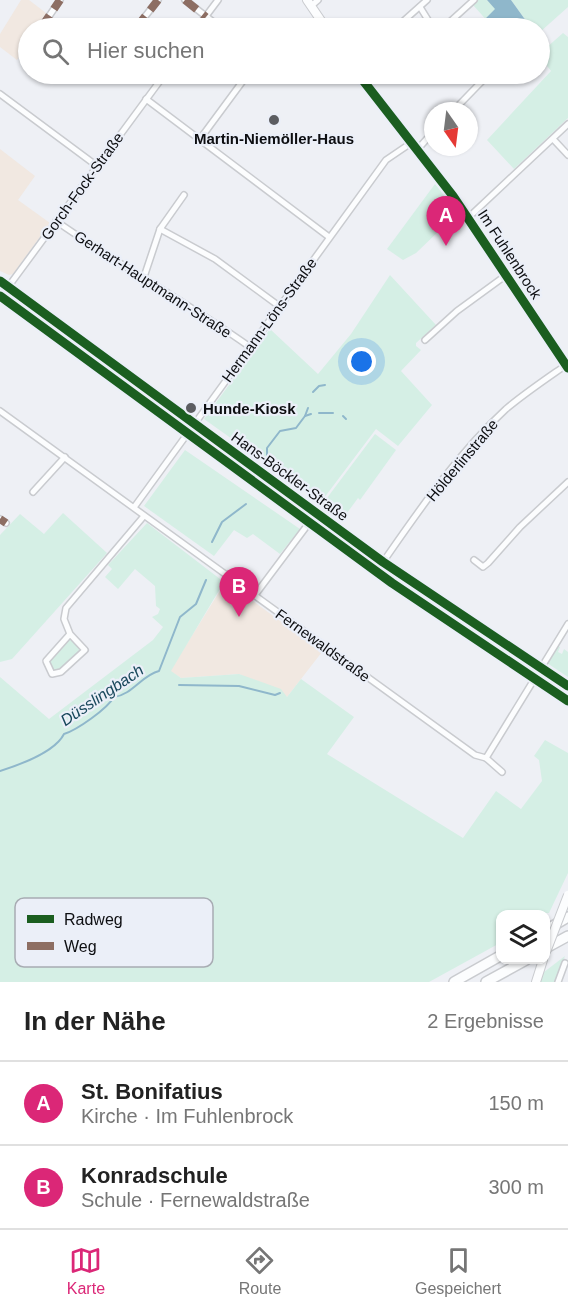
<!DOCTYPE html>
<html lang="de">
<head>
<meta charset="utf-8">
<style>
	body { margin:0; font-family:Helvetica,sans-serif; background:#f6f6f6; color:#222 }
	.controls { position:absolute; right:18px; bottom:18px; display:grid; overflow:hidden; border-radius:12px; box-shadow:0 2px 4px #0004 }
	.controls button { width:54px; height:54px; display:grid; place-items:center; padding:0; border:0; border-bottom:2px solid #e0e0e0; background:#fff; color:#222; font:30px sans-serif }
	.compass { position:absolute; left:424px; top:102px; width:54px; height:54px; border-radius:50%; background:#fff; box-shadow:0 2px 4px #0004; rotate:166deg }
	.you { position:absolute; left:362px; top:362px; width:21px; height:21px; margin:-15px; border:4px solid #fff; border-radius:50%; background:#1a73e8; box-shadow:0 0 0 9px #1a73e833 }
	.badge { display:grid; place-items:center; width:39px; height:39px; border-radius:50%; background:#db2777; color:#fff; font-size:20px; font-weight:700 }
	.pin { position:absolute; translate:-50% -50px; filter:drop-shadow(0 2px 3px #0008) }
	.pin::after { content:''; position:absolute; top:32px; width:21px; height:18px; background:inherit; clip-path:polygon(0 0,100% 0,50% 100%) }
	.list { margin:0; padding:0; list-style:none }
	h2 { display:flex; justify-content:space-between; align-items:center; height:78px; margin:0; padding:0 24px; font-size:26px }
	h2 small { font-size:20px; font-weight:400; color:#767676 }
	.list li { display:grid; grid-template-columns:39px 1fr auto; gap:18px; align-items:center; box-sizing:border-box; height:84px; padding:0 24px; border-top:2px solid #e0e0e0 }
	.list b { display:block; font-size:22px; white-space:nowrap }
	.list p { margin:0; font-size:20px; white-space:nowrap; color:#767676 }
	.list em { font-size:20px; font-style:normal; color:#767676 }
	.icon { flex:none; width:33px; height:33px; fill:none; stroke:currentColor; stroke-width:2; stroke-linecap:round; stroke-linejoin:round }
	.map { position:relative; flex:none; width:568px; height:982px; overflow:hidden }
	.search { position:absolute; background:#fff; box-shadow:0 2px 4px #0004; left:18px; right:18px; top:18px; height:66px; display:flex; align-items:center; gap:15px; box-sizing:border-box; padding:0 21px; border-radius:33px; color:#767676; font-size:22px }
	.sheet { height:246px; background:#fff }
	nav { display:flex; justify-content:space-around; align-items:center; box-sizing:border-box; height:84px; border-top:2px solid #e0e0e0; background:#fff; font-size:16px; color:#767676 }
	nav a { display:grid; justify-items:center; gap:3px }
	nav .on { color:#db2777 }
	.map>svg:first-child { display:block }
</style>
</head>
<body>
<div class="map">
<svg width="568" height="982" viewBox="0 0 568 982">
	<rect width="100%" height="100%" fill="#eef0f5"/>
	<g fill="#f1e8e1">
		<path d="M21,0H29L46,13L35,28H28V44L17,60L0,47V34Z"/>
		<path d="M0,149L35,176L18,200L50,223L13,274L9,275L0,271Z"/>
		<path d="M226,581L322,652L287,697L239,674L181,678L170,671Z"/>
	</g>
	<g fill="#d5efe5">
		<path d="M477,0H487L496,9L486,18L490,24L473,5Z"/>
		<path d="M511,0H568V7L540,32V28H525L529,25Z"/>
		<path d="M563,33L568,37V118L514,169L487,140L551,71L540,57V47L546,48Z"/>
		<path d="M435,184L455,209L442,218L444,223L440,225L442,228L416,253L403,260L387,249Z"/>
		<path d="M390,275L436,325L416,343V346L421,350L401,371L432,405L398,446L376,429L321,502L204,419L270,329L318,374L351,334Z"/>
		<path d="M375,434L396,450L360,500L358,498L344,517L324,502Z"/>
		<path d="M185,450L300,529L280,554L253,534L247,538L234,530L214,556L144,506Z"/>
		<path d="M306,509L378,562L375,567L301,515Z"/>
		<path d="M63,513L107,553L12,659L0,662V535L20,514L44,534Z"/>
		<path d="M147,523L224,582L171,671L181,678L239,674L281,689L287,697L301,679L354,717L327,754L463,838L496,791L521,809L542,781L539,760L534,756L545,740L568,753V873L549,913L500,914V943L429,982H0V677L49,719L153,640L163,627L152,617L158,614L160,609L156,606L155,586L135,569L118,589L105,577L112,569L108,565Z"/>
		<path d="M389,569L533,667L534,672L531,674L384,575Z"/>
		<path d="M69,639L80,647C78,657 63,670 53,671L48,661Z"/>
		<path d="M558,646L560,647L558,652L562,654L564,649L568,652V677L547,663Z"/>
		<path d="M565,956L555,982H531Z"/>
	</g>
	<path fill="#8fb7cb" d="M487,0H511L529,25L525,28H494L486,18L495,9Z"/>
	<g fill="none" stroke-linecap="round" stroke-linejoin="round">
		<g stroke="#8fb7cb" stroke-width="2">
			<path d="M313,392L319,386L325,385"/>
			<path d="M319,413H333"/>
			<path d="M305,416L308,408"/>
			<path d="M343,416L346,419"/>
			<path d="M276,463L267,455V448L280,431L296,428L305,416L311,414"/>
			<path d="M212,542L222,522L246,504"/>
			<path d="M179,685L239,686L275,695L280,693"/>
			<path d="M0,771C19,765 55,752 64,734C77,730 107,709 114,697C132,695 142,675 159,671L180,617L196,604L206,580"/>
		</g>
		<defs>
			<g id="street">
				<path d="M185,0L221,28"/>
				<path d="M311,6L318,0"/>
				<path d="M420,7L433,28"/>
				<path d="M399,25L427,0"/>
				<path d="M41,28L60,0"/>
				<path d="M136,28L158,0"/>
				<path d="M197,28L218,0"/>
				<path d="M443,28L474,0"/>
				<path d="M488,28L491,26"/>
				<path d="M473,74L481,82"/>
				<path d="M0,94L97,166"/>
				<path d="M146,99L329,237"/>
				<path d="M453,111L489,74"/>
				<path d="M200,139L248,74"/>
				<path d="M553,139L568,155"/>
				<path d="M417,150L433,132"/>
				<path d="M469,217L568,124"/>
				<path d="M56,221C120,266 187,302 250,347"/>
				<path d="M160,229L215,259L279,306"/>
				<path d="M144,277L160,229L184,195"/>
				<path d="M0,298L165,74"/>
				<path d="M425,340L457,311L505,276"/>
				<path d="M0,411L475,755L486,758L502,772"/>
				<path d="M33,492L65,457"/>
				<path d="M135,506L386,160L411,143"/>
				<path d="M0,519L6,523"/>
				<path d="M474,560L483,567L488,563L520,527L568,482"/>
				<path d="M376,572C416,515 455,456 506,409C525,393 546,379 566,365"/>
				<path d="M255,595L309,523"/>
				<path d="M70,634L85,650L61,672L52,674L46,661L70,634L64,619L66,608L144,516"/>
				<path d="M486,758L568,624"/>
				<path d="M558,982L565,963"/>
			</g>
			<g id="secondary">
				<path d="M307,0L326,28"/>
				<path d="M358,74L453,196L568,368"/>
				<path d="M0,281L383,562L568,686"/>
				<path d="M0,296L392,583L568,701"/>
				<path d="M536,982L543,960"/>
			</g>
			<g id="highway">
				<path d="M546,930L568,917"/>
				<path d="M546,948L568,936"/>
				<path d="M454,982L500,956"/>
				<path d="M486,982L526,960"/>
			</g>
		</defs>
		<use href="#street" stroke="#c9cbcf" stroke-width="8"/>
		<use href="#secondary" stroke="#c9cbcf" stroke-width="10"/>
		<use href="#highway" stroke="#c9cbcf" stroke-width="12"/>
		<use href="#street" stroke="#fcfdfe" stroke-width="5"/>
		<use href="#secondary" stroke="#fcfdfe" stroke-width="8"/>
		<use href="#highway" stroke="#fcfdfe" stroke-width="9"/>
		<defs>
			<path id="secondary-bridge" d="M546,952L568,895"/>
		</defs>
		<use href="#secondary-bridge" stroke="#c9cbcf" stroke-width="10" stroke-linecap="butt"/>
		<use href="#secondary-bridge" stroke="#fcfdfe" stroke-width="8"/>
		<g stroke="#8d6e63" stroke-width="8" stroke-dasharray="15 8" stroke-linecap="butt">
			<path d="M185,0L206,17"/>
			<path d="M41,28L60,0"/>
			<path d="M136,28L158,0"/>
			<path d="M0,519L6,523"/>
		</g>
		<defs>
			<g id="cycleway">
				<path d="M358,74L453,196L568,368"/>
				<path d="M0,281L383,562L568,686"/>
				<path d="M0,296L392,583L568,701"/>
			</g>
		</defs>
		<use href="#cycleway" stroke="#ebeff8" stroke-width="13"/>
		<use href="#cycleway" stroke="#1b5e20" stroke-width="9"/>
	</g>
	<g fill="#5c5d61" stroke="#ebeff8" stroke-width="2">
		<circle cx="274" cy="120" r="6"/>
		<circle cx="191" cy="408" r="6"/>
	</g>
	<g text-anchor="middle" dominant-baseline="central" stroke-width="4.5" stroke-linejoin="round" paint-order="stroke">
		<g font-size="15" font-weight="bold" fill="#0d0e11" stroke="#ebeff8">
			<text x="274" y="138">Martin-Niemöller-Haus</text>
			<text x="203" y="408" text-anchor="start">Hunde-Kiosk</text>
		</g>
		<g font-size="15" fill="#0d0e11" stroke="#ebeff8">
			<text transform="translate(82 186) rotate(-54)">Gorch-Fock-Straße</text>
			<text transform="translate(510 254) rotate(57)">Im Fuhlenbrock</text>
			<text transform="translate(153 284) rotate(33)">Gerhart-Hauptmann-Straße</text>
			<text transform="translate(269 320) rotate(-54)">Hermann-Löns-Straße</text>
			<text transform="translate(462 460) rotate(-50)">Hölderlinstraße</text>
			<text transform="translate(290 476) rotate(36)">Hans-Böckler-Straße</text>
			<text transform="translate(323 645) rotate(36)">Fernewaldstraße</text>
		</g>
		<g font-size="16" font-style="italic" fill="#18475b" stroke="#ebeff8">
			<text transform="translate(102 695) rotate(-34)">Düsslingbach</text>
		</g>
	</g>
	<rect x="15" y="898" width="198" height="69" rx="9" fill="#ebeff8" stroke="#a8acb3" stroke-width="1.5"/>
	<rect x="27" y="915" width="27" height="8" fill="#1b5e20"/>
	<rect x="27" y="942" width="27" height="8" fill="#8d6e63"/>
	<g font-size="16" fill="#0d0e11">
		<text x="64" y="925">Radweg</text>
		<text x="64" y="952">Weg</text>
	</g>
</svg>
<div class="controls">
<button><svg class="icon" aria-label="layers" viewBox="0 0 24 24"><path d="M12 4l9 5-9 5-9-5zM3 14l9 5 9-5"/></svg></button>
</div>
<svg class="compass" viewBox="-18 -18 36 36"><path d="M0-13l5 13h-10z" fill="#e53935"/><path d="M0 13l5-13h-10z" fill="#767676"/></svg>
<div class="you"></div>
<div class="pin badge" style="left:446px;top:246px">A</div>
<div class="pin badge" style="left:239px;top:617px">B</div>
<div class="search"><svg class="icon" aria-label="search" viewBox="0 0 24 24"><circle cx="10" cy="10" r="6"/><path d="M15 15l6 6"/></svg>Hier suchen</div>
</div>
<section class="sheet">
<h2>In der Nähe<small>2 Ergebnisse</small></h2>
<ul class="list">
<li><span class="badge">A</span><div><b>St. Bonifatius</b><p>Kirche · Im Fuhlenbrock</p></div><em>150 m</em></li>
<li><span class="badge">B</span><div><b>Konradschule</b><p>Schule · Fernewaldstraße</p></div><em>300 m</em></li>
</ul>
</section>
<nav>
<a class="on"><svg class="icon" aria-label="map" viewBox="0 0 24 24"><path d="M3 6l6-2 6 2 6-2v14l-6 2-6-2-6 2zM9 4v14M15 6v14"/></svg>Karte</a>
<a><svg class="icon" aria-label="directions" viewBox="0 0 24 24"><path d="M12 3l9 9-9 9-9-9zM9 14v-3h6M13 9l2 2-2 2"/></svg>Route</a>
<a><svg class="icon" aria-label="saved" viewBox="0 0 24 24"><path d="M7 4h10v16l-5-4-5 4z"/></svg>Gespeichert</a>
</nav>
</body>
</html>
